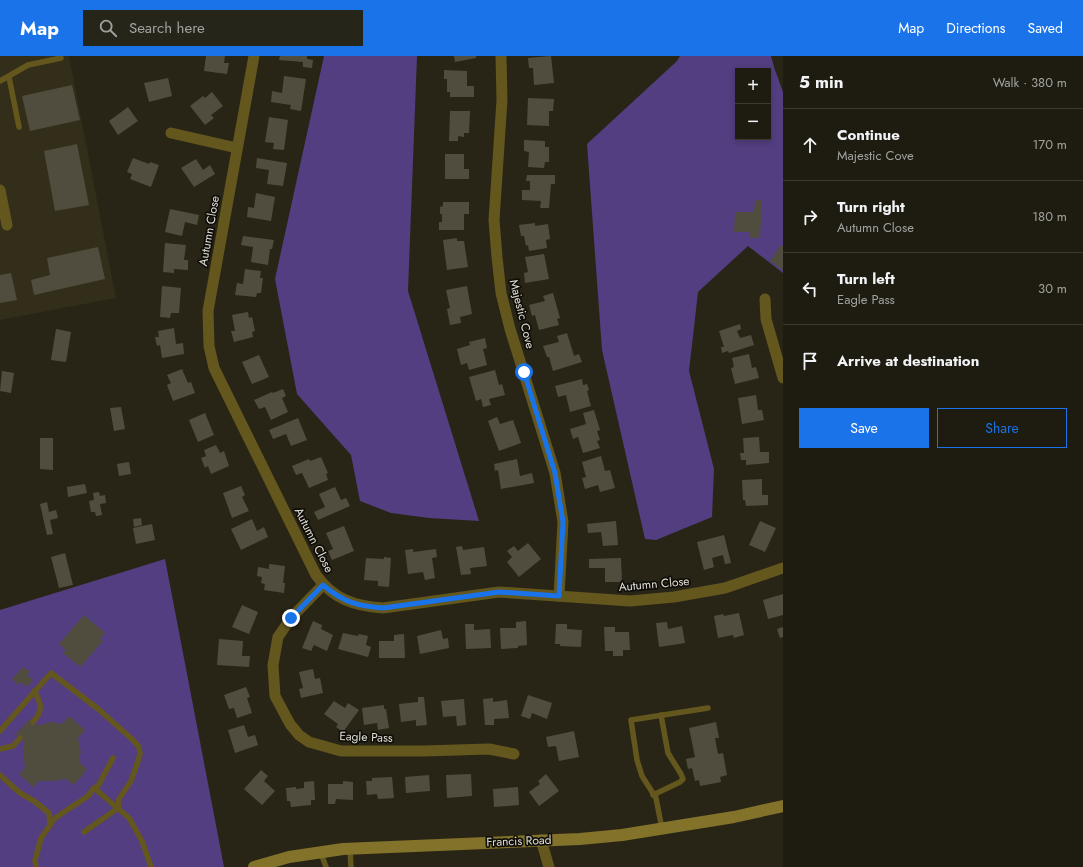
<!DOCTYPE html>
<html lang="en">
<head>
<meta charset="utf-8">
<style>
	body { margin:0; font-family:Jost,sans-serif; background:#26251a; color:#f1f3f6 }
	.controls { position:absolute; right:12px; top:12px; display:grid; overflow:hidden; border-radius:0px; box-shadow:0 2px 6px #0003 }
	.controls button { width:36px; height:36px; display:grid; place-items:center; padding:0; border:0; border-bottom:1px solid #3c3a31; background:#1e1c11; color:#f1f3f6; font:20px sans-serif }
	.stop { position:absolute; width:12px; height:12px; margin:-9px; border:3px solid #1a73e8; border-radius:50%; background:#fff }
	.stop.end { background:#1a73e8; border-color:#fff; box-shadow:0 1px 4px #0008 }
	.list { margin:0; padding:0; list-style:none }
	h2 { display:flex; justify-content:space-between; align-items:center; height:52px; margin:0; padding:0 16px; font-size:17px }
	h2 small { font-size:13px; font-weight:400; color:#a1a19f }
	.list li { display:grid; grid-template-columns:26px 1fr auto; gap:12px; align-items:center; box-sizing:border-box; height:72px; padding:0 16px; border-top:1px solid #3c3a31 }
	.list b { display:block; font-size:15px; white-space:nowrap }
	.list p { margin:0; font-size:13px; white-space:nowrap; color:#a1a19f }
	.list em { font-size:13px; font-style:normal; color:#a1a19f }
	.actions { display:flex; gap:8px; padding:12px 16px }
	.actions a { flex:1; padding:9px 0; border:1px solid #1a73e8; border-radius:0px; text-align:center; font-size:14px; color:#1a73e8 }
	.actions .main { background:#1a73e8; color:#fff }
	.icon { flex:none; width:22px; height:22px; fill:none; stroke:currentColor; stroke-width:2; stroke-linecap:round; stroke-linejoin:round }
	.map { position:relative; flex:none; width:783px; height:811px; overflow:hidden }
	header { display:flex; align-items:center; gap:24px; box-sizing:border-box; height:56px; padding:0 20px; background:#1a73e8; color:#fff }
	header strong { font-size:19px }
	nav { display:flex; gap:22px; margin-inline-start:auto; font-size:14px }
	.search { width:280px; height:36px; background:#26251a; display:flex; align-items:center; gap:10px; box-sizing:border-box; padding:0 14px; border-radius:0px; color:#a1a19f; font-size:15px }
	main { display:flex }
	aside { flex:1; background:#1e1c11 }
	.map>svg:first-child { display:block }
</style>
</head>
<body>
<header>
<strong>Map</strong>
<div class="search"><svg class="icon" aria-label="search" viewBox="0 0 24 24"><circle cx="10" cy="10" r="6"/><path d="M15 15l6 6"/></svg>Search here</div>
<nav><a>Map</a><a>Directions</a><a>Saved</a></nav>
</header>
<main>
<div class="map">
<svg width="783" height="811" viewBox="0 0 783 811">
	<rect width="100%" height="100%" fill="#282517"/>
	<path fill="#332e19" d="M0,0H69L116,242L0,264Z"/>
	<g fill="#523e80" fill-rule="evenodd">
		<path d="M324,0H417L408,235L479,465L429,462L391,457L360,445L351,399L297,338L275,223Z"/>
		<path d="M680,0H771L774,11L783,36V217L748,190L698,236L689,315L714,413L712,461L656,484L645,483L602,294L587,88L677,5ZM738,15H768V81H738Z"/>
		<path d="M165,503L224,811H0V554Z"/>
	</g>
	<g fill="#514d3e">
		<path d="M206,0H225L224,7H229L227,18L204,15Z"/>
		<path d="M280,0H307V3L313,4L312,12L303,11V6L279,4Z"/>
		<path d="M454,0H476V2L455,6Z"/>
		<path d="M551,0L554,27L534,29L533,12H529L528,2Z"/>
		<path d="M444,14L467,15V30H474V41H450V36H447V23H444Z"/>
		<path d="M284,20L306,23L301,55L290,53L291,49L271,46L272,35L282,37Z"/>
		<path d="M168,22L172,40L149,46L144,27Z"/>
		<path d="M72,29L80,64L30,75L22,40Z"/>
		<path d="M212,36L223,50L211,59L214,62L205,69L190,50L203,40L205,42Z"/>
		<path d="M528,42L554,43L553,55H549V70L527,69Z"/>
		<path d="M128,51L138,65L118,79L109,65Z"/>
		<path d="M450,55H470L469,77H464V81L458,80V85H449Z"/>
		<path d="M269,61L288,64L284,94L273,93L274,87L265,86Z"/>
		<path d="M524,84L545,85V91H549V106H545L544,112L528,111L529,96L524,95Z"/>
		<path d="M77,88L89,149L55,155L44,95Z"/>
		<path d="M445,98H464V113H469V123H445Z"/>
		<path d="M133,102L149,108L150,106L159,109L151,131L130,123L132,118L127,116Z"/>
		<path d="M257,102L287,107L283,130L267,128L269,114L256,112Z"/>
		<path d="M196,103L203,114L210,109L215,118L194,131L181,112Z"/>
		<path d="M527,119H555V128H551L549,152H540L541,145L522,144V134H530V125H526Z"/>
		<path d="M256,137L275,141L271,165L247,161L248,151L254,152Z"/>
		<path d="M755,144H762L760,182H749V176H734L735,156H754Z"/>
		<path d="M443,146H469V158H464V174H439V166H442V158H440V151L443,150Z"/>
		<path d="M170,153L199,159L197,169L185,166L182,180L165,176Z"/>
		<path d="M535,167V170L548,168L550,183L546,184L547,192L529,195L528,189L526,190L524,180H521L519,169Z"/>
		<path d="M243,180L274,184L272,193H270L268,209L251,206L253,191L241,189Z"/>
		<path d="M457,182V185H464L468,211L447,214L443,184Z"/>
		<path d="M165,187L186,189L184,204H188V214L174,213V217L163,216Z"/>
		<path d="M781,189L783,190V214L770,205Z"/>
		<path d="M98,191L105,223L34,239L31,224L50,219L47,202Z"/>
		<path d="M544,198L549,223L525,227L524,217L528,216L525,201Z"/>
		<path d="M245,213L261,215L260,222H263L261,237H257L256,241L235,239L237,227L243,228Z"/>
		<path d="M11,217L17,244L0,247V219Z"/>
		<path d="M162,230L181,232L179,257H171L170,262L160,261Z"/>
		<path d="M467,230L472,258L460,261L461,267L450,269L447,253L450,252L446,234Z"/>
		<path d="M553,237L560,262L557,263L559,269L539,274L535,259L532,260L529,249L545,245L543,240Z"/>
		<path d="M248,256L249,262L252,261L255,275L252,276L253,281L234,286L231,275H235L232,259Z"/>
		<path d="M740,268L741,273L737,275L740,282L751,279L754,289L729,297L728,295L722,297L721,291H724L719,275Z"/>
		<path d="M174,272L176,288L183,287L184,298L162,302L160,289L157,290L155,281H159L158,275Z"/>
		<path d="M56,273L71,276L66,306L51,304Z"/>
		<path d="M567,277L574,300L579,298L582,306L553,315L549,301H547L543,290L559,286L557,280Z"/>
		<path d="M485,282L487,292L483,293L487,309L469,314L467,307L461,309L457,293L470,289L469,286Z"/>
		<path d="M749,298L752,312L756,311L759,322L735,328L731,312L734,311L732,302Z"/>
		<path d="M259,299L269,321L252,328L242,306Z"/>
		<path d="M182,313L188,327L191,326L195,337L173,345L167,329L171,327L167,319Z"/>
		<path d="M495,314L499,329L502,328L505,339L489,343L491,349L483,351L481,343L476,345L469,321Z"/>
		<path d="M2,315L14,317L11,337L0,335Z"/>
		<path d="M582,323L583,329L587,328L589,334L587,335L591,350L570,356L566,339L558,341L555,330Z"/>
		<path d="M283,333L286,340L282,342L288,356L271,364L265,351L259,353L254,344L272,336L273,337Z"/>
		<path d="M756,339L758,354H762L764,364L742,368L738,342Z"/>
		<path d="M121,351L125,373L114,375L110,352Z"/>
		<path d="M594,354L600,374L597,375L600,384L597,385L600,392L583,397L578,381L573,383L570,373L586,368L583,357Z"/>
		<path d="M205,357L214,379L198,386L189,364Z"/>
		<path d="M497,361L500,368L513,364L521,387L499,395L488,365Z"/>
		<path d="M298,362L307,384L291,390L286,378L273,383L269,374Z"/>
		<path d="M759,381L760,396H769V407L746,409V404H741L740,397H744L743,382Z"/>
		<path d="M40,382H53V414L40,413Z"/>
		<path d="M216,389L220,397L224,395L229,410L211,418L208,410L205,412L201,402L206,400L204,394Z"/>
		<path d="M601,400L605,415L610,414L615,432L600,436L598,429L585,433L582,422L586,421L582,406Z"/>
		<path d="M321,401L328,417L326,418L328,424L309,432L302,417L296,419L292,410L309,403L310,405Z"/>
		<path d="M517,403L520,420L532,417L534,427L501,433L498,414L495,415L494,408Z"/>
		<path d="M129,406L131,418L119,420L117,408Z"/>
		<path d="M762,423V439H768V449L746,450L745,444H743L742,424Z"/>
		<path d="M85,428L87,437L68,441L67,431Z"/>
		<path d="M241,430L245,439L242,441L249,455L232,462L223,437Z"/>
		<path d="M335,431L341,444L346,442L350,450L318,464L314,456L325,451L319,438Z"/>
		<path d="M99,436L100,440L105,439L106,447L100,448L102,459L96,460L95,456H91L89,445L94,444L93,437Z"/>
		<path d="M47,446L49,456L56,454L58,462L50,464L53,478L47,479L40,448Z"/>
		<path d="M141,462L142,469L134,471L133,463Z"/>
		<path d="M252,463L257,475L264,471L268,481L241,494L231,473Z"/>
		<path d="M616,465L618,489L603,490L601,476L588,477L587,468Z"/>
		<path d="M760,465L776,472L765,496L749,489Z"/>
		<path d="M152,468L155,484L136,488L133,472Z"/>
		<path d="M344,470L354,495L332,504L328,495L333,493L326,477Z"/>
		<path d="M724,479L731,507L725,508L723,499L712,502L714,511L704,514L697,486Z"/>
		<path d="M528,487L541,503L519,521L507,506L512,501L507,495L514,490L518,495Z"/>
		<path d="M462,490L463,494L484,491L487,510L470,512L471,518L461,519L456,491Z"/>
		<path d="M413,493V496L436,493L437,501L432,502L435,522L425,524L423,516L408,518L405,494Z"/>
		<path d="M65,497L73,529L59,532L51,501Z"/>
		<path d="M384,501L391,502L389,531L378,530V525L364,524L366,502L384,503Z"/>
		<path d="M621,502L622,526H605V512H589V503Z"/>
		<path d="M269,508L285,510L283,527H285L284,537L264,534L265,528L261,527L262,521L257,520L258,511L269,513Z"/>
		<path d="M783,538V559L768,563L763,544Z"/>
		<path d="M242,549L258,556L249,578L232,571Z"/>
		<path d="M739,557L744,579L734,582L733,579L718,582L714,560L723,558L724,560Z"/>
		<path d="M84,559L105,577L100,583L103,585L80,611L63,597L66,594L59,588Z"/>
		<path d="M313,565L322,569L321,573L333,579L327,595L314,589L311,595L302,592Z"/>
		<path d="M526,565L527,589L518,590V592L501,593L500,572H516V566Z"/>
		<path d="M667,566L668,573L682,570L685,587L659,591L656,567Z"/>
		<path d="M465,568H474V574L490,573L491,592L466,593Z"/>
		<path d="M556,568H567V573L582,574L581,591L560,590V588H555Z"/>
		<path d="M604,571H615V576H629L630,594H623V600H613V595H605Z"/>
		<path d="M783,571V581L780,582L777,573Z"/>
		<path d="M441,574L443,583L448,582L449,592L420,598L417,580Z"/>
		<path d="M343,577L358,580L359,578L368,580L366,589L371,591L368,601L338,593Z"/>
		<path d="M404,578L405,602H379V585H394V579Z"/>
		<path d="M219,583L243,585L242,600H250L249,611L217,609Z"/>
		<path d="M23,611L30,616L27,619L33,624L27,631L21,626L19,629L12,623Z"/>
		<path d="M313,613L315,623L320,622L323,637L301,642L299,633L303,632L299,616Z"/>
		<path d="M246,631L250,641L247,642L252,657L237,662L234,652L229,653L224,639Z"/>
		<path d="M528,639L552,647L547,663L532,657L530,663L521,660Z"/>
		<path d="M418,641H424L427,669L416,670V664L401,666L399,648L418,646Z"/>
		<path d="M493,642V646L507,644L509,662L494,663V669H485L483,643Z"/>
		<path d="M464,643L466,669L457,670L456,660L443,661L441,645Z"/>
		<path d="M334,645L345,652L348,647L359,654L343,676L336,671L338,668L324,658Z"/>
		<path d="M384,649V653H386L389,672L378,674L377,667L364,669L362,652Z"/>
		<path d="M69,660L85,674L78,682L81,698H80V707L87,713L83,717L84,718L73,729L66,723L58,724V725H39L33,731L19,718L25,712L24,702H23V684L16,678L30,663L36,669L45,668V667L55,666V668L63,667Z"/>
		<path d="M716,666L719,682H715L718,698L723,697L727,719L720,721L721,726L700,730L699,724L695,725L692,712L688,713L686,703L695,701L689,672Z"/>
		<path d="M244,669L248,681L255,679L258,689L235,697L228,674Z"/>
		<path d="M574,675L579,701L559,705L556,690L548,691L546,681Z"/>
		<path d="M261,714L268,720L264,725L275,735L262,749L244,733Z"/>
		<path d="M471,718L472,740L447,742L446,719Z"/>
		<path d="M546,718L559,735L539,750L529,736L540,728L538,725Z"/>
		<path d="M429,719L430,735L406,737L405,721Z"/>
		<path d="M392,721L394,742L378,743L377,738L367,739L366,725H372V722Z"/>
		<path d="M314,725L315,744H311V749L291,751L290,745H287L286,732L296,731V733L304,732V726Z"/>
		<path d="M343,725L353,726V744L336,743L335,748H328V728H343Z"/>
		<path d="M518,731L519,749L494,751L493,733Z"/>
	</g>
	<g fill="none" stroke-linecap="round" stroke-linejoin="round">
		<g stroke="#64571d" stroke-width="5.5">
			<path d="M9,21L19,71"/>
			<path d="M0,25L28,9L61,2"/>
			<path d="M33,666C43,655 42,648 34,635"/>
			<path d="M0,675L51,617L97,652L133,684L139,691L140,698L137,708L131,725L119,743L118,752L84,776"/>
			<path d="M0,693L13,690L20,682"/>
			<path d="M0,719L20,737L34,745L49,757L50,769"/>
			<path d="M94,732L98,730L113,702"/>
			<path d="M653,739L680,726L683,723L681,718L668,697L661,659"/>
			<path d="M662,773L656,742L642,720L637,704L631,664L708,652"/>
			<path d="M350,793L351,811"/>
			<path d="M321,797L326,811"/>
			<path d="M36,811L35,804L41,782L55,762L88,740L94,732L129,762L142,785L151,811"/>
		</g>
		<g stroke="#64571d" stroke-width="11">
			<path d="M254,0L208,255L209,290L214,312L316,519C333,543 354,550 383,552L499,536L630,545L674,541L725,532L783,512"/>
			<path d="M501,0L502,44L494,164L497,201L501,237L510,273L555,417L563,466L559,540"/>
			<path d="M171,77L237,92"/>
			<path d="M0,134L7,169"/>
			<path d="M765,243L766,263L783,322"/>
			<path d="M323,529L291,562L278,581L273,609L275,640L290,668L299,679L309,686L341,695H424L489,693L514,698"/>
			<path d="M541,784L549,811"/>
		</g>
		<path stroke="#837229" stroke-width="12" d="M254,811L289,801L343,793L580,783L622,779L734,761L783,750"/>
	</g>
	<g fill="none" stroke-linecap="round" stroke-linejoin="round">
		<path stroke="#1a73e8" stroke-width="5" d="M291,562L323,529C343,546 357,550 383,552L499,536L559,540L563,466L555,417L524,316"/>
	</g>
	<g text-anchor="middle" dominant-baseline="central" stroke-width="3.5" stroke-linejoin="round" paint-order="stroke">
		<g font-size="12" fill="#e0ded5" stroke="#100e08">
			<text transform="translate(209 175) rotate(-80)">Autumn Close</text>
			<text transform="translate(522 258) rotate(76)">Majestic Cove</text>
			<text transform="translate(314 484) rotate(63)">Autumn Close</text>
			<text transform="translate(654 528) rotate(-5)">Autumn Close</text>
			<text transform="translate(366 681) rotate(2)">Eagle Pass</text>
			<text transform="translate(519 785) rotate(-2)">Francis Road</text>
		</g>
	</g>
</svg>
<div class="controls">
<button>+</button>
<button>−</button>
</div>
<div class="stop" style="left:524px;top:316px"></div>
<div class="stop end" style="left:291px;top:562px"></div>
</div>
<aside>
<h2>5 min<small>Walk · 380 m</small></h2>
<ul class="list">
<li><svg class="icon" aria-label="ahead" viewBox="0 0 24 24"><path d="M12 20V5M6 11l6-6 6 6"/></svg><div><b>Continue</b><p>Majestic Cove</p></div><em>170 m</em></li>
<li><svg class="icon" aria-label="right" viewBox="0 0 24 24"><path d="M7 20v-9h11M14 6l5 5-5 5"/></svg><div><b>Turn right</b><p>Autumn Close</p></div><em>180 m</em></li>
<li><svg class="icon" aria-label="left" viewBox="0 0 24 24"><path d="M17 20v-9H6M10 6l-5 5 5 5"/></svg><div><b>Turn left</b><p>Eagle Pass</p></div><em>30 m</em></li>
<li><svg class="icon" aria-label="arrive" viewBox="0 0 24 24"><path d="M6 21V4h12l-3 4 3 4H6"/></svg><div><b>Arrive at destination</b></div></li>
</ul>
<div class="actions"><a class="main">Save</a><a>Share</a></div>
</aside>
</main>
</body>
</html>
